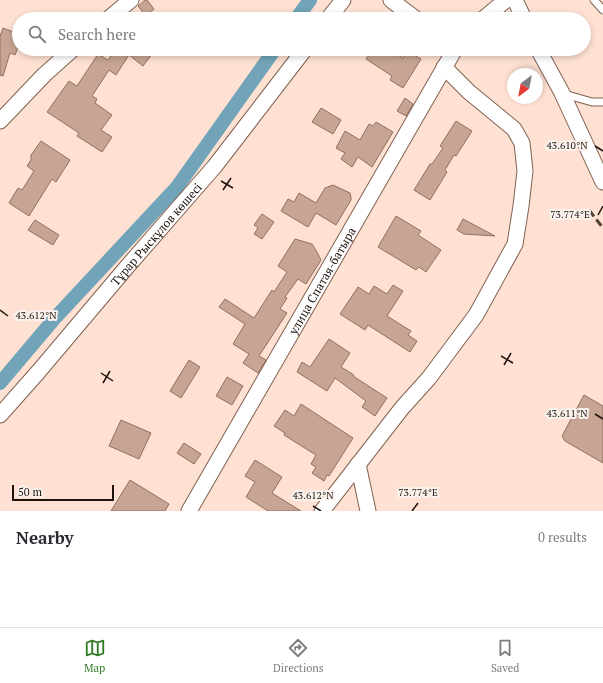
<!DOCTYPE html>
<html lang="en">
<head>
<meta charset="utf-8">
<style>
	body { margin:0; font-family:"PT Serif",serif; background:#f2f2f3; color:#2b2b33 }
	.compass { position:absolute; left:507px; top:68px; width:36px; height:36px; border-radius:50%; background:#fff; box-shadow:0 2px 6px #0003; rotate:212deg }
	.scale { position:absolute; left:12px; bottom:10px; width:102px; box-sizing:border-box; padding-left:4px; border:2px solid #1e120c; border-top:0; font-size:11px; line-height:14px; white-space:nowrap; color:#1e120c; -webkit-text-stroke:3px #faf3ef; paint-order:stroke }
	.list { margin:0; padding:0; list-style:none }
	h2 { display:flex; justify-content:space-between; align-items:center; height:52px; margin:0; padding:0 16px; font-size:17px }
	h2 small { font-size:13px; font-weight:400; color:#7c7c81 }
	.icon { flex:none; width:22px; height:22px; fill:none; stroke:currentColor; stroke-width:2; stroke-linecap:round; stroke-linejoin:round }
	.map { position:relative; flex:none; width:603px; height:511px; overflow:hidden }
	.search { position:absolute; background:#fff; box-shadow:0 2px 6px #0003; left:12px; right:12px; top:12px; height:44px; display:flex; align-items:center; gap:10px; box-sizing:border-box; padding:0 14px; border-radius:22px; color:#7c7c81; font-size:15px }
	.sheet { height:116px; background:#fff }
	nav { display:flex; justify-content:space-around; align-items:center; box-sizing:border-box; height:56px; border-top:1px solid #e1e1e2; background:#fff; font-size:11px; color:#7c7c81 }
	nav a { display:grid; justify-items:center; gap:2px }
	nav .on { color:#317c23 }
	.map>svg:first-child { display:block }
</style>
</head>
<body>
<div class="map">
<svg width="603" height="511" viewBox="0 0 603 511">
	<rect width="100%" height="100%" fill="#fee1d2"/>
	<g fill="none" stroke-linecap="round" stroke-linejoin="round">
		<g stroke="#71a4b8" stroke-width="14">
			<path d="M296,19L310,0"/>
			<path d="M0,383L55,318L177,187L275,49"/>
		</g>
	</g>
	<g fill="#c7a493" stroke="#907060">
		<path d="M145,0H147L154,9L146,16L138,6Z"/>
		<path d="M3,28L19,34V45L15,55L10,53L3,76L0,75V36Z"/>
		<path d="M116,49H156L143,66L129,55L116,75L109,70L92,96L97,99L95,103L112,115L101,130L112,137L102,152L77,136L79,133L47,112L69,81L77,86L98,54L108,60Z"/>
		<path d="M373,49H389L403,58L407,51L421,59L403,88L390,80L392,76L366,59Z"/>
		<path d="M405,98L413,104L406,116L397,111Z"/>
		<path d="M321,108L341,120L333,134L312,122Z"/>
		<path d="M456,121L472,131L456,156L454,155L445,170L447,172L430,200L414,190L430,164H432L443,148L440,146Z"/>
		<path d="M376,122L393,132L372,167L358,157L352,167L341,159L345,153L336,148L345,131L360,140L369,124L373,126Z"/>
		<path d="M41,141L70,160L56,182L52,179L29,216L9,203L18,188L22,190L34,171L27,166L31,160V155Z"/>
		<path d="M333,185L350,193L351,197V200L336,225L316,213L308,227L281,211L288,199L294,202L299,193L316,203L325,188Z"/>
		<path d="M262,214L274,222L262,239L254,234L258,228L254,225Z"/>
		<path d="M396,216L421,231L418,235L441,250L426,272L419,267L416,270L378,247Z"/>
		<path d="M463,219L495,236L464,234L457,230Z"/>
		<path d="M35,220L59,235L53,245L28,230Z"/>
		<path d="M295,239L312,244L317,252L321,260L306,284L298,279L285,297L287,298L280,309L287,313L259,356L266,360L258,373L243,363L249,354L233,344L245,324L219,307L225,299L254,318L272,290L274,292L287,272L278,266Z"/>
		<path d="M393,285L403,291L387,316L411,331L408,335L417,341L410,352L368,325L365,330L340,314L358,287L369,294L374,286L387,294Z"/>
		<path d="M329,339L350,353L341,367L354,375L353,376L387,398L375,416L362,407L366,401L335,378L327,391L297,372L302,362L310,367Z"/>
		<path d="M189,360L200,367L181,398L170,391Z"/>
		<path d="M227,377L243,386L232,405L216,396Z"/>
		<path d="M584,395L603,406V463L565,441L562,436Z"/>
		<path d="M301,404L353,438L329,476L327,475L324,481L312,473L316,467L311,464L316,455L284,435L285,433L274,426L285,410L294,416Z"/>
		<path d="M121,420L151,433L139,459L109,446Z"/>
		<path d="M184,443L201,454L194,464L177,453Z"/>
		<path d="M255,460L282,477L272,493L301,511H268L246,497L255,482L245,476Z"/>
		<path d="M130,480L169,504L165,511H111Z"/>
	</g>
	<g fill="none" stroke-linecap="round" stroke-linejoin="round">
		<defs>
			<g id="lane">
				<path d="M594,0L603,10"/>
				<path d="M564,94L592,102H603"/>
			</g>
			<g id="street">
				<path d="M391,0L416,19"/>
				<path d="M515,0L524,19"/>
				<path d="M108,19L131,0"/>
				<path d="M328,19L343,0"/>
				<path d="M483,19L506,0"/>
				<path d="M538,49L562,93L603,182"/>
				<path d="M0,121L44,75L73,49"/>
				<path id="s1" d="M0,415L39,371L126,268L215,166L305,49"/>
				<path d="M358,464L368,511"/>
				<path id="s2" d="M189,511L455,49"/>
				<path d="M322,511L402,408L429,378L476,315L515,244L521,206L525,171L522,143L514,129L469,92L444,67"/>
			</g>
		</defs>
		<use href="#lane" stroke="#806151" stroke-width="9"/>
		<use href="#street" stroke="#806151" stroke-width="17"/>
		<use href="#lane" stroke="#fff" stroke-width="7"/>
		<use href="#street" stroke="#fff" stroke-width="15"/>
		<path stroke="#52423a" stroke-width="3" stroke-dasharray="8 4" stroke-linecap="butt" d="M589,210L603,228"/>
	</g>
	<path fill="none" stroke="#1e120c" stroke-width="1.5" d="M595,146L603,151M221,181L233,188M223,190L231,178M598,215L603,206M0,310L8,316M501,356L513,363M504,365L511,353M101,373L113,381M103,383L110,371M595,414L603,419M313,506L321,511M412,511L418,503"/>
	<g text-anchor="middle" dominant-baseline="central" stroke-width="4" stroke-linejoin="round" paint-order="stroke">
		<g font-size="12" fill="#1e120c" stroke="#faf3ef">
			<text stroke="none"><textPath href="#s1" startOffset="239">Тұрар Рысқұлов көшесі</textPath></text>
			<text stroke="none"><textPath href="#s2" startOffset="266">улица Спатая-батыра</textPath></text>
		</g>
	</g>
	<g font-size="10" text-anchor="middle" fill="#1e120c" stroke="#faf3ef" stroke-width="4" stroke-linejoin="round" paint-order="stroke">
		<text x="567" y="149">43.610°N</text>
		<text x="570" y="218">73.774°E</text>
		<text x="36" y="319">43.612°N</text>
		<text x="567" y="417">43.611°N</text>
		<text x="418" y="496">73.774°E</text>
		<text x="313" y="499">43.612°N</text>
	</g>
</svg>
<svg class="compass" viewBox="-18 -18 36 36"><path d="M0-13l5 13h-10z" fill="#e53935"/><path d="M0 13l5-13h-10z" fill="#7c7c81"/></svg>
<div class="scale">50 m</div>
<div class="search"><svg class="icon" aria-label="search" viewBox="0 0 24 24"><circle cx="10" cy="10" r="6"/><path d="M15 15l6 6"/></svg>Search here</div>
</div>
<section class="sheet">
<h2>Nearby<small>0 results</small></h2>
<ul class="list">
</ul>
</section>
<nav>
<a class="on"><svg class="icon" aria-label="map" viewBox="0 0 24 24"><path d="M3 6l6-2 6 2 6-2v14l-6 2-6-2-6 2zM9 4v14M15 6v14"/></svg>Map</a>
<a><svg class="icon" aria-label="directions" viewBox="0 0 24 24"><path d="M12 3l9 9-9 9-9-9zM9 14v-3h6M13 9l2 2-2 2"/></svg>Directions</a>
<a><svg class="icon" aria-label="saved" viewBox="0 0 24 24"><path d="M7 4h10v16l-5-4-5 4z"/></svg>Saved</a>
</nav>
</body>
</html>
